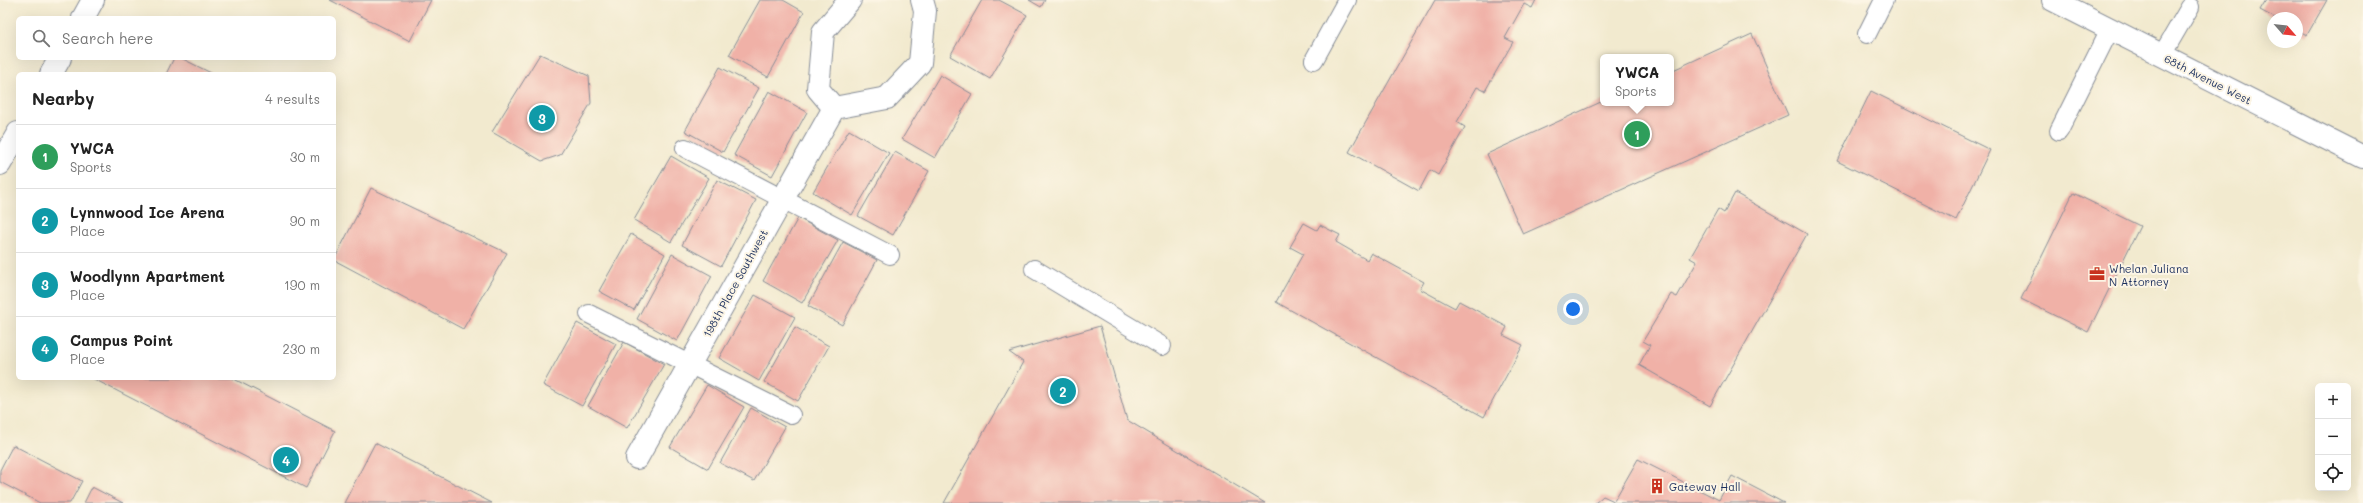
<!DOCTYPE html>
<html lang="en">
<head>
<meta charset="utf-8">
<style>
	body { margin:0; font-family:Mali,sans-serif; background:#f2f2f2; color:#222 }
	.controls { position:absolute; right:12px; bottom:12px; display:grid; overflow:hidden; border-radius:6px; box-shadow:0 4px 16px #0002 }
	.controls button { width:36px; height:36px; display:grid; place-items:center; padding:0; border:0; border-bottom:1px solid #e0e0e0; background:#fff; color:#222; font:20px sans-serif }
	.compass { position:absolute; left:2267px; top:12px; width:36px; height:36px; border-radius:50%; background:#fff; box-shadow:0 4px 16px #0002; rotate:118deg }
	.you { position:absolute; left:1573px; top:309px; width:14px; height:14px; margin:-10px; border:3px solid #fff; border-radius:50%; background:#1a73e8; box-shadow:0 0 0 6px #1a73e833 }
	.badge { display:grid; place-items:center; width:26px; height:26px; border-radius:50%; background:#c8321e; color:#fff; font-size:13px; font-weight:700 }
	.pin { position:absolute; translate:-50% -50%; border:2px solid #fff; box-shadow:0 1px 4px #0006 }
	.popup { position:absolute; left:1600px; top:54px; width:74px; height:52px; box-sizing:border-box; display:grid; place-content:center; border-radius:6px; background:#fff; filter:drop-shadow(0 1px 3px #0005); font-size:13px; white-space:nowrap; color:#767676 }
	.popup b { font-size:15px; color:#222 }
	.popup::after { content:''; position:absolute; left:50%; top:100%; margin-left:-8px; border:8px solid transparent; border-top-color:#fff }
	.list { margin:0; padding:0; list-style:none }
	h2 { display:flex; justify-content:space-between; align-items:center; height:52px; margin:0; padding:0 16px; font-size:17px }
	h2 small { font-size:13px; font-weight:400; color:#767676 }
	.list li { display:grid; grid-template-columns:26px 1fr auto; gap:12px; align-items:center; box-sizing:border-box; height:64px; padding:0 16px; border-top:1px solid #e0e0e0 }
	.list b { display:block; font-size:15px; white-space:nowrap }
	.list p { margin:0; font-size:13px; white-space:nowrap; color:#767676 }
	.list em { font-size:13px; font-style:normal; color:#767676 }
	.icon { flex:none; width:22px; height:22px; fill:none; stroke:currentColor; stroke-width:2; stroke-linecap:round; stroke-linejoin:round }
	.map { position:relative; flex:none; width:2363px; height:503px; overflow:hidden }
	.search { position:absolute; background:#fff; box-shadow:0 4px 16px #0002; left:16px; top:16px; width:320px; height:44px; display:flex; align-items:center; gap:10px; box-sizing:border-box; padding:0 14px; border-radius:6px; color:#767676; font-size:15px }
	.panel { position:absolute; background:#fff; box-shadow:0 4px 16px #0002; left:16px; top:72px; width:320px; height:308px; border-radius:6px }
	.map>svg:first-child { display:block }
</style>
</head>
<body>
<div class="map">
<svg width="2363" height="503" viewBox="0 0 2363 503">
	<rect width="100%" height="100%" fill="#fcf5e5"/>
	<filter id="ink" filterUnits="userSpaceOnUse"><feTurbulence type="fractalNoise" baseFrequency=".025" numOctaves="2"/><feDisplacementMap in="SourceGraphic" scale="8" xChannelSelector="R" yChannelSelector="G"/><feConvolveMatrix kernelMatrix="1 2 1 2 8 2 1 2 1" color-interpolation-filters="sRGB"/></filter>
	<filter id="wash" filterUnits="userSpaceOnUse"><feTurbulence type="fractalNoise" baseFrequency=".012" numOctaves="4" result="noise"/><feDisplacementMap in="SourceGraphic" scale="16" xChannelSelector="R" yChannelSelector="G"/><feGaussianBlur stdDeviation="0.9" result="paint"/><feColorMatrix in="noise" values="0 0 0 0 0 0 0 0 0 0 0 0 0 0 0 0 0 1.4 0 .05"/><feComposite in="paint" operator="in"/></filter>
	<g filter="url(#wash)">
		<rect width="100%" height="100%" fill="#f2eacf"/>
		<g id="blocks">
			<g fill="#f0b1a7">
				<path d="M330,0H431L410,41Z"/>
				<path d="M760,0H783L804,12L768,77L729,55Z"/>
				<path d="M982,0H999L1027,15L990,79L950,56Z"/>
				<path d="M1029,0H1045L1041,7Z"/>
				<path d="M1435,0H1536L1532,8L1524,4L1505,38L1513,42L1485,91L1477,87L1457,122L1465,127L1438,175L1430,170L1419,191L1349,152Z"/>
				<path d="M2266,0H2327L2307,35L2297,30V18H2275L2260,10Z"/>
				<path d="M1752,34L1788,115L1523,234L1487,154L1603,101L1671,103V71Z"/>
				<path d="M540,54L589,76L591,103L560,155L542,161L492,132Z"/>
				<path d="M174,58H181L213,74H166Z"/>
				<path d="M720,67L759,88L723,152L685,131Z"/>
				<path d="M940,75L972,94L935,158L902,139Z"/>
				<path d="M769,91L807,112L772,176L734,155Z"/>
				<path d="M1871,91L1990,150L1956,220L1837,161Z"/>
				<path d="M849,130L889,153L852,215L813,192Z"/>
				<path d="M895,152L929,171L893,235L858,216Z"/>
				<path d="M671,156L709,178L671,242L634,220Z"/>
				<path d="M717,180L756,200L721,266L682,245Z"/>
				<path d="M371,188L507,253L463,329L334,260Z"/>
				<path d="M1735,193L1807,234L1710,406L1639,365L1650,345L1643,341L1671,294L1677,297L1697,262L1690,258L1718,209L1724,213Z"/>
				<path d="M2073,193L2140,226L2088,332L2021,299Z"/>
				<path d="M798,218L838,240L802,303L763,281Z"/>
				<path d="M1304,223L1317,230L1320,225L1340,235L1336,242L1367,260L1371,253L1424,282L1420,289L1455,308L1459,301L1507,327L1503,335L1523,345L1484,417L1276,302L1303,254L1290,247Z"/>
				<path d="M631,234L665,254L634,310L599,291Z"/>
				<path d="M843,242L877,260L842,325L808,306Z"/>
				<path d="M672,254L712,276L677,341L637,319Z"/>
				<path d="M755,295L795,317L759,381L719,358Z"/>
				<path d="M577,323L616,344L582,406L543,385Z"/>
				<path d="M1100,326L1127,420L1265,503H944L1023,362L1009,352Z"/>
				<path d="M795,327L829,346L798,401L764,382Z"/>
				<path d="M624,342L664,364L627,428L588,406Z"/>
				<path d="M92,378H232L335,431L306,488Z"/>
				<path d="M707,385L744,407L708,469L670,447Z"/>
				<path d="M751,408L785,427L754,481L720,463Z"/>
				<path d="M375,443L492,503H344Z"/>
				<path d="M13,445L82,481L70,503H40L0,482V470Z"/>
				<path d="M1638,459L1719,500L1732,476L1784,503H1595L1603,496L1614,501Z"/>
				<path d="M92,487L123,503H84Z"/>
			</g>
		</g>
	</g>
	<g filter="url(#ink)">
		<use href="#blocks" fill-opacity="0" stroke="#868c96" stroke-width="1"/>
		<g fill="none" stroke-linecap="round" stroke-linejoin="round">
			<defs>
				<g id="service">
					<path d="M1867,34L1884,0"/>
					<path d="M2162,55L2190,7"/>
					<path d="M1314,60L1347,0"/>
					<path d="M2059,131L2110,29"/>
					<path d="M685,148L890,255"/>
					<path d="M1034,269L1162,346"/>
					<path d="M589,314L791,415"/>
				</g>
				<g id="minor">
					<path d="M834,108L887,98L920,63L925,11L922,0"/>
					<path d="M834,108L818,89L823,32L850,0"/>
					<path d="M637,458L834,108"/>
				</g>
				<g id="tertiary">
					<path d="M2053,0L2363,157"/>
					<path d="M83,18L93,0"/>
					<path d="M51,74L60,58"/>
					<path d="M0,164L18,133"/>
				</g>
			</defs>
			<use href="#service" stroke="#868c96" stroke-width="20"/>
			<use href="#minor" stroke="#868c96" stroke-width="24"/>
			<use href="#tertiary" stroke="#868c96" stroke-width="24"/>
			<use href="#service" stroke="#fff" stroke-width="18"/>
			<use href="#minor" stroke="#fff" stroke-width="22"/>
			<use href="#tertiary" stroke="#fff" stroke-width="22"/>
		</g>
	</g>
	<defs>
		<symbol id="office-bare" viewBox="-9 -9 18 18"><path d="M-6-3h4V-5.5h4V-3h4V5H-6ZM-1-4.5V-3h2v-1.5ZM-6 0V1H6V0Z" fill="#c8321e" stroke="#fcf5e5" stroke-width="2.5" paint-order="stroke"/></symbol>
		<symbol id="building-bare" viewBox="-9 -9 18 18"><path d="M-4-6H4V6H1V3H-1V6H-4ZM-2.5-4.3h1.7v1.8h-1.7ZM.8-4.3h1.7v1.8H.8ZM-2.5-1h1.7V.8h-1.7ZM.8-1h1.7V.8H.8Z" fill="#c8321e" stroke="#fcf5e5" stroke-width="2.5" paint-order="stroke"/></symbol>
	</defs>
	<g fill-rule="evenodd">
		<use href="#office-bare" x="2086" y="263" width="22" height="22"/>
		<use href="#building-bare" x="1646" y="475" width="22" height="22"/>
	</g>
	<g text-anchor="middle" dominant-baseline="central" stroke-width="4" stroke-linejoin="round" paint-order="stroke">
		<g font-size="11" fill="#1b2f5e" stroke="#fcf5e5">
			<text transform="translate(2208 79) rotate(27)">68th Avenue West</text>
			<text transform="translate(735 283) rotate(-61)">198th Place Southwest</text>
		</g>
		<g font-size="11" fill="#1b2f5e" stroke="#fcf5e5" text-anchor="start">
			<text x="2109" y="268">Whelan Juliana<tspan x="2109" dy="13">N Attorney</tspan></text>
			<text x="1669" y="486">Gateway Hall</text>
		</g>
	</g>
</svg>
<div class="controls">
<button>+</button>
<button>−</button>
<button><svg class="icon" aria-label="locate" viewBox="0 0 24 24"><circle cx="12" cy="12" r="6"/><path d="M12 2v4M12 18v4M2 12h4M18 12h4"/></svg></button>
</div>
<svg class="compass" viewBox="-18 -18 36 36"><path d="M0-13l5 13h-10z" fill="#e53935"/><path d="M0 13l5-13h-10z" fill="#767676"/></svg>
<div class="you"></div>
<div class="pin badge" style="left:1637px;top:134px;background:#2e9e5b">1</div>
<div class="popup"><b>YWCA</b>Sports</div>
<div class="pin badge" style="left:1063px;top:391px;background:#0f9aa8">2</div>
<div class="pin badge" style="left:542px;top:118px;background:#0f9aa8">3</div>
<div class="pin badge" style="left:286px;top:460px;background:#0f9aa8">4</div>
<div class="search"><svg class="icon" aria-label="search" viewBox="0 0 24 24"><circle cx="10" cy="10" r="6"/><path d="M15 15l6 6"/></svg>Search here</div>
<section class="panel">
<h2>Nearby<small>4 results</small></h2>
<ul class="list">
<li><span class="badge" style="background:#2e9e5b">1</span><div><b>YWCA</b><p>Sports</p></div><em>30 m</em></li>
<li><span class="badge" style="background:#0f9aa8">2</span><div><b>Lynnwood Ice Arena</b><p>Place</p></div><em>90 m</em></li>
<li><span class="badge" style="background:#0f9aa8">3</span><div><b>Woodlynn Apartment</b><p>Place</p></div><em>190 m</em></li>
<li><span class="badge" style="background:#0f9aa8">4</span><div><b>Campus Point</b><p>Place</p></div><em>230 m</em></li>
</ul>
</section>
</div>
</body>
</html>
